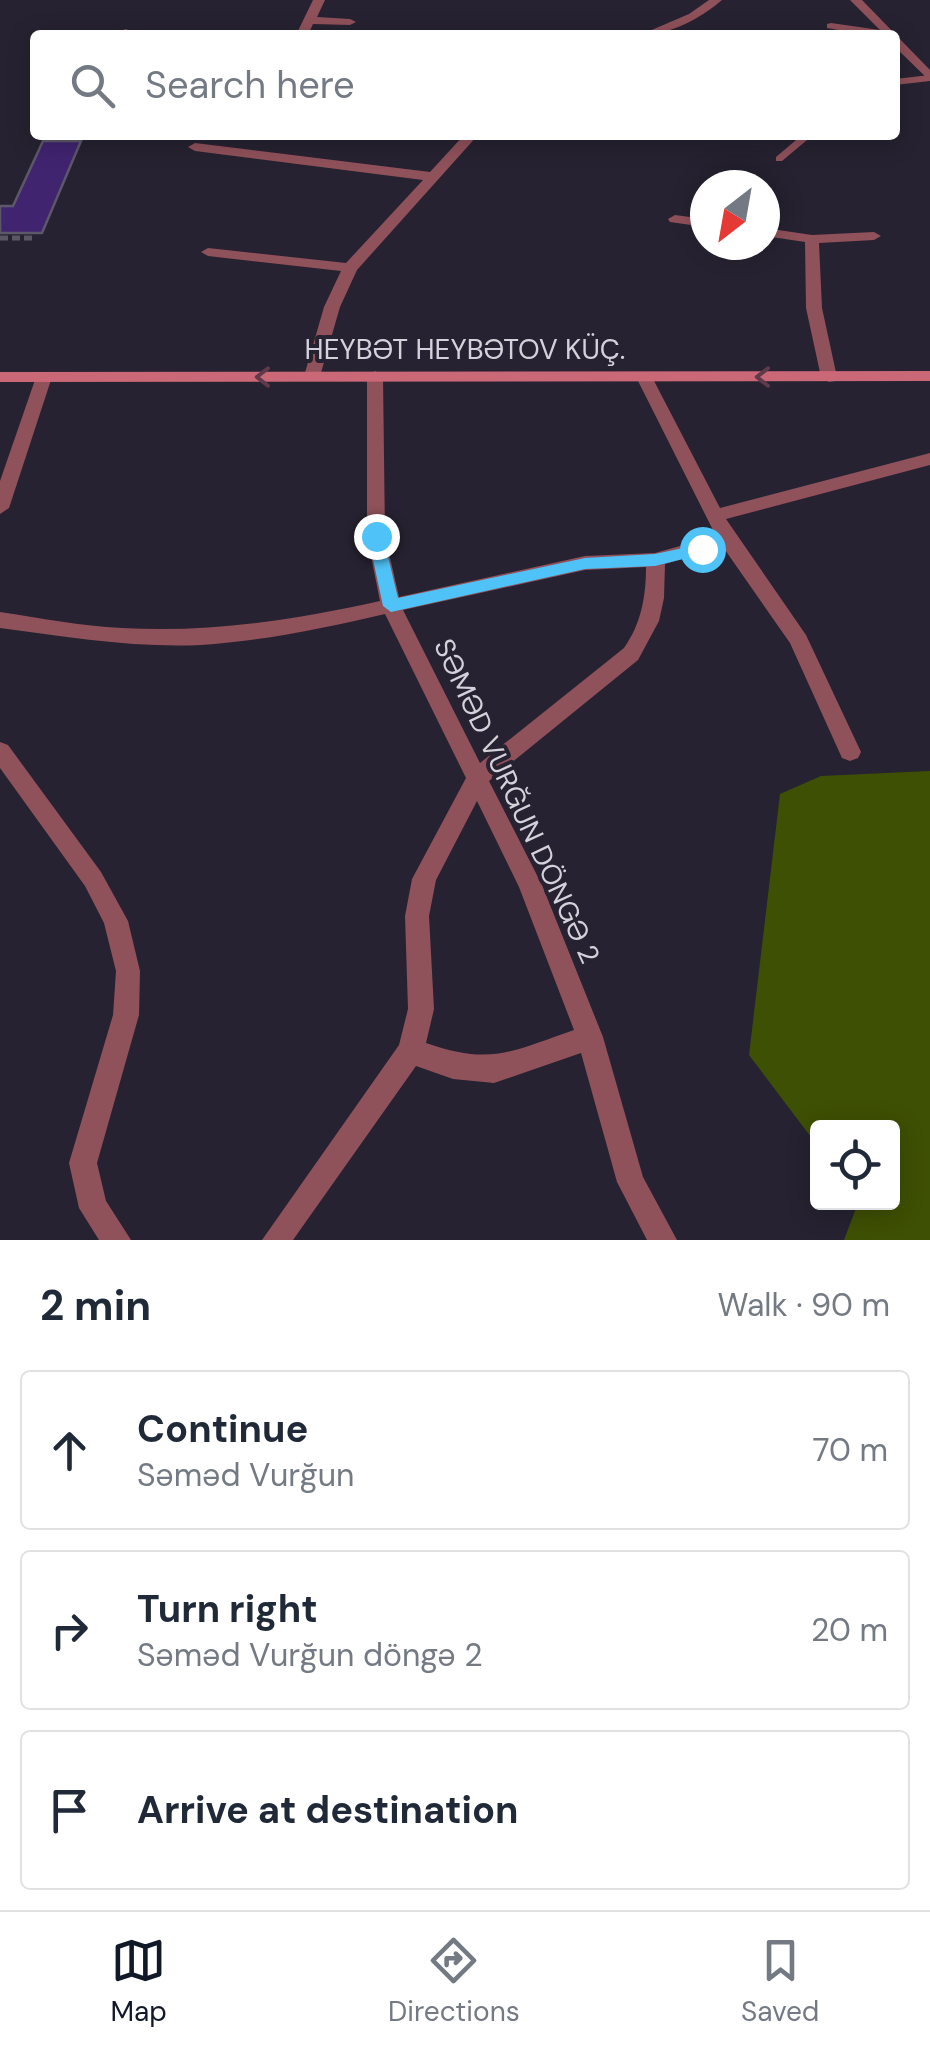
<!DOCTYPE html>
<html lang="en">
<head>
<meta charset="utf-8">
<style>
	body { margin:0; font-family:"DM Sans",sans-serif; background:#f6f6f7; color:#1f2937 }
	.controls { position:absolute; right:30px; bottom:30px; display:grid; overflow:hidden; border-radius:10px; box-shadow:0 5px 25px #0003 }
	.controls button { width:90px; height:90px; display:grid; place-items:center; padding:0; border:0; border-bottom:2px solid #e0e1e3; background:#fff; color:#1f2937; font:50px sans-serif }
	.compass { position:absolute; left:690px; top:170px; width:90px; height:90px; border-radius:50%; background:#fff; box-shadow:0 5px 25px #0003; rotate:211deg }
	.stop { position:absolute; width:30px; height:30px; margin:-22px; border:8px solid #4fc3f7; border-radius:50%; background:#fff }
	.stop.end { background:#4fc3f7; border-color:#fff; box-shadow:0 2px 10px #0008 }
	.list { margin:0; padding:0; list-style:none }
	h2 { display:flex; justify-content:space-between; align-items:center; height:130px; margin:0; padding:0 40px; font-size:42px }
	h2 small { font-size:32px; font-weight:400; color:#747a83 }
	.list li { display:grid; grid-template-columns:65px 1fr auto; gap:30px; align-items:center; box-sizing:border-box; height:160px; margin:0 20px 20px; padding:0 20px; border:2px solid #e0e1e3; border-radius:10px }
	.list b { display:block; font-size:38px; white-space:nowrap }
	.list p { margin:0; font-size:32px; white-space:nowrap; color:#747a83 }
	.list em { font-size:32px; font-style:normal; color:#747a83 }
	.icon { flex:none; width:55px; height:55px; fill:none; stroke:currentColor; stroke-width:2; stroke-linecap:round; stroke-linejoin:round }
	.map { position:relative; flex:none; width:930px; height:1240px; overflow:hidden }
	.search { position:absolute; background:#fff; box-shadow:0 5px 25px #0003; left:30px; right:30px; top:30px; height:110px; display:flex; align-items:center; gap:25px; box-sizing:border-box; padding:0 35px; border-radius:10px; color:#747a83; font-size:38px }
	.sheet { height:670px; background:#fff }
	nav { display:flex; justify-content:space-around; align-items:center; box-sizing:border-box; height:140px; border-top:2px solid #e0e1e3; background:#fff; font-size:28px; color:#747a83 }
	nav a { display:grid; justify-items:center; gap:5px }
	nav .on { color:#111827 }
	.map>svg:first-child { display:block }
</style>
</head>
<body>
<div class="map">
<svg width="930" height="1240" viewBox="0 0 930 1240">
	<rect width="100%" height="100%" fill="#262231"/>
	<path fill="#3e5003" d="M930,771V1240H844L858,1203L892,1202V1128H818L817,1145L749,1055L780,794L821,776Z"/>
	<path fill="#402470" stroke="#5c5869" stroke-width="2.5" d="M43,141H81L42,233H0V206H13Z"/>
	<g fill="none" stroke-linecap="round" stroke-linejoin="round">
		<path stroke="#5a5764" stroke-width="5" stroke-dasharray="8 4" stroke-linecap="butt" d="M0,238H36"/>
		<g fill="#8f515a" fill-rule="evenodd">
			<path d="M930,75V81L895,85V79Z"/>
			<path d="M802,135H813L782,161H776V157Z"/>
		</g>
		<g fill="#8f515a" fill-rule="evenodd">
			<path d="M313,0H325L317,17L350,19L356,22L350,25L313,24L308,35H296Z"/>
			<path d="M709,0H722C700,19 669,35 640,35L689,14Z"/>
			<path d="M850,0H862L930,70V81L895,47V35H866L827,28V24L831,23L880,30Z"/>
			<path d="M125,29L129,30L130,35H118Z"/>
			<path d="M464,135H478L357,270L340,307L320,376L318,380H306L304,376L324,307L341,271L208,256L201,252L208,248L346,263L423,180L195,151L188,147L195,143L430,172Z"/>
			<path d="M675,215L705,219V227L670,222L668,219Z"/>
			<path d="M765,228L812,235L874,232L881,236L874,240L819,243L822,308L837,377L835,381L829,382L821,377L806,308L805,242L765,236Z"/>
			<path d="M375,371L383,376L385,536L399,597L585,556L655,553L716,536L636,377L638,373L644,372L652,377L720,508L930,453V465L726,519L806,635L861,752L858,758L850,761L842,758L790,643L723,547L665,564L664,598L659,621L638,660L489,781L542,885L603,1037L643,1177L677,1240H647L617,1182L581,1053L494,1083L453,1079L416,1066L293,1240H262L399,1045L408,1009L405,916L412,879L466,778L385,614C324,628 264,641 201,645C134,648 67,637 0,628V612C40,618 81,626 122,628C210,633 294,620 380,601L367,536V376ZM646,567C646,597 641,624 624,648L480,763L403,610L585,570ZM477,801L519,887L574,1030C513,1051 491,1066 426,1043L434,1009L429,916L436,880Z"/>
			<path d="M44,372L52,377L9,508L0,514V481L36,377Z"/>
			<path d="M0,742L8,745L101,872L128,921L140,971L139,1015L97,1163L106,1201L131,1240H99L79,1208L69,1163L113,1015L116,971L104,923L85,886L0,768Z"/>
		</g>
		<path fill="#cb6877" fill-rule="evenodd" d="M930,371V381L0,382V372Z"/>
	</g>
	<defs><path id="oneway-chevron" d="M-2-3.5L2.5 0L-2 3.5" fill="none" stroke-width="1.6" stroke-linecap="round" stroke-linejoin="round" transform="scale(2.5)"/></defs>
	<g stroke="#603a4a">
		<use href="#oneway-chevron" transform="translate(263 377) rotate(180)"/>
		<use href="#oneway-chevron" transform="translate(763 377) rotate(-180)"/>
	</g>
	<path fill="#4fc3f7" d="M376,531L383,536L398,598L585,558L655,554L702,544L710,549L707,553L655,566L585,569L391,612L383,606L368,536Z"/>
	<g text-anchor="middle" dominant-baseline="central" stroke-width="8" stroke-linejoin="round" paint-order="stroke">
		<g font-size="28" fill="#d3d1da" stroke="#262231">
			<text x="465" y="349">HEYBƏT HEYBƏTOV KÜÇ.</text>
			<text transform="translate(517 801) rotate(65)">SƏMƏD VURĞUN DÖNGƏ 2</text>
		</g>
	</g>
</svg>
<div class="controls">
<button><svg class="icon" aria-label="locate" viewBox="0 0 24 24"><circle cx="12" cy="12" r="6"/><path d="M12 2v4M12 18v4M2 12h4M18 12h4"/></svg></button>
</div>
<svg class="compass" viewBox="-18 -18 36 36"><path d="M0-13l5 13h-10z" fill="#e53935"/><path d="M0 13l5-13h-10z" fill="#747a83"/></svg>
<div class="stop" style="left:702px;top:549px"></div>
<div class="stop end" style="left:376px;top:536px"></div>
<div class="search"><svg class="icon" aria-label="search" viewBox="0 0 24 24"><circle cx="10" cy="10" r="6"/><path d="M15 15l6 6"/></svg>Search here</div>
</div>
<section class="sheet">
<h2>2 min<small>Walk · 90 m</small></h2>
<ul class="list">
<li><svg class="icon" aria-label="ahead" viewBox="0 0 24 24"><path d="M12 20V5M6 11l6-6 6 6"/></svg><div><b>Continue</b><p>Səməd Vurğun</p></div><em>70 m</em></li>
<li><svg class="icon" aria-label="right" viewBox="0 0 24 24"><path d="M7 20v-9h11M14 6l5 5-5 5"/></svg><div><b>Turn right</b><p>Səməd Vurğun döngə 2</p></div><em>20 m</em></li>
<li><svg class="icon" aria-label="arrive" viewBox="0 0 24 24"><path d="M6 21V4h12l-3 4 3 4H6"/></svg><div><b>Arrive at destination</b></div></li>
</ul>
</section>
<nav>
<a class="on"><svg class="icon" aria-label="map" viewBox="0 0 24 24"><path d="M3 6l6-2 6 2 6-2v14l-6 2-6-2-6 2zM9 4v14M15 6v14"/></svg>Map</a>
<a><svg class="icon" aria-label="directions" viewBox="0 0 24 24"><path d="M12 3l9 9-9 9-9-9zM9 14v-3h6M13 9l2 2-2 2"/></svg>Directions</a>
<a><svg class="icon" aria-label="saved" viewBox="0 0 24 24"><path d="M7 4h10v16l-5-4-5 4z"/></svg>Saved</a>
</nav>
</body>
</html>
